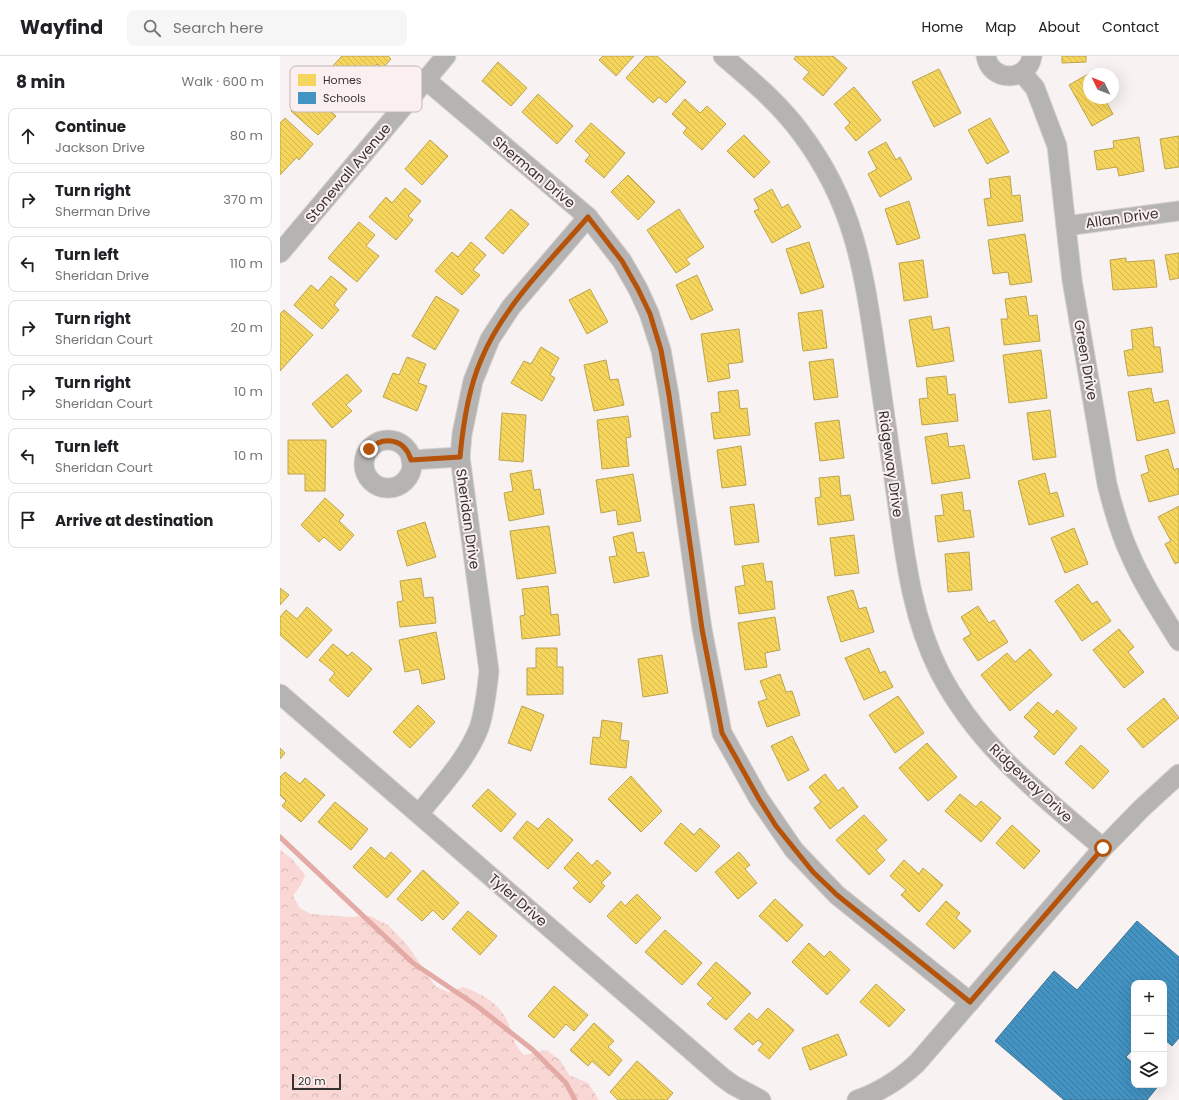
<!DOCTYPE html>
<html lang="en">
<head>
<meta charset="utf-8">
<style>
	body { margin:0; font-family:Poppins,sans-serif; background:#f6f6f6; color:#202124 }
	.controls { position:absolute; right:12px; bottom:12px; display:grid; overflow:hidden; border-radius:8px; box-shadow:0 4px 16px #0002 }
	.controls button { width:36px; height:36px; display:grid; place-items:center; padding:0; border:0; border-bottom:1px solid #e0e0e0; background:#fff; color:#202124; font:20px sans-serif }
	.compass { position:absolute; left:803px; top:12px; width:36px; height:36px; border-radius:50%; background:#fff; box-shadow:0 4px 16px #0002; rotate:313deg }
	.scale { position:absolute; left:12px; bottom:10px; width:49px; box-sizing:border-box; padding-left:4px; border:2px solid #363231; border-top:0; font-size:11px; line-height:14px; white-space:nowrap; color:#363231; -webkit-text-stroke:3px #fbf0ef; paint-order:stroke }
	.stop { position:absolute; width:12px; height:12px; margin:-9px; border:3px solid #b45309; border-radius:50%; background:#fff }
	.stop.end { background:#b45309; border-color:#fff; box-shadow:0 1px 4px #0008 }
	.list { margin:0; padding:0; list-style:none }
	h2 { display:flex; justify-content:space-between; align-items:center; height:52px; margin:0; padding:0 16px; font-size:17px }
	h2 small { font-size:13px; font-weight:400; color:#757577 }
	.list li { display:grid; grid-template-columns:26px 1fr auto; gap:12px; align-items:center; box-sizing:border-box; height:56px; margin:0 8px 8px; padding:0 8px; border:1px solid #e0e0e0; border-radius:8px }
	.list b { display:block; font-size:15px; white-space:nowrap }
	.list p { margin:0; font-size:13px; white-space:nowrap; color:#757577 }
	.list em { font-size:13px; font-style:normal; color:#757577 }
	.icon { flex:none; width:22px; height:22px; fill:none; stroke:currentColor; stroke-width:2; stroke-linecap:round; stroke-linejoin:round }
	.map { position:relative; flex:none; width:899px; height:1044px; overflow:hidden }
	header { display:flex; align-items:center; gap:24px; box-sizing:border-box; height:56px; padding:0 20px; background:#fff; border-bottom:1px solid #e0e0e0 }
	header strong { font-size:19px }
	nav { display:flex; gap:22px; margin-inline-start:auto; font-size:14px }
	.search { width:280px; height:36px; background:#f6f6f6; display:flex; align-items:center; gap:10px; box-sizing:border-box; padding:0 14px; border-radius:8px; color:#757577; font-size:15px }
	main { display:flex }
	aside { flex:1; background:#fff }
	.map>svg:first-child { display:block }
</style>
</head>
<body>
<header>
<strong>Wayfind</strong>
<div class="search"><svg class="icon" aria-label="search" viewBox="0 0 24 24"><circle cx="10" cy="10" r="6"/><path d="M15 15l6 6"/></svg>Search here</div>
<nav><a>Home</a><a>Map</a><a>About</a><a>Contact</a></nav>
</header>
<main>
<aside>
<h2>8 min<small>Walk · 600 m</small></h2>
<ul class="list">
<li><svg class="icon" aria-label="ahead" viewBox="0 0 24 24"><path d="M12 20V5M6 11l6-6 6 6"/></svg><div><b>Continue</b><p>Jackson Drive</p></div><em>80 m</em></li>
<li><svg class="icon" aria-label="right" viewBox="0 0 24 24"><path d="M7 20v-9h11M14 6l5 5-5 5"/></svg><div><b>Turn right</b><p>Sherman Drive</p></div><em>370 m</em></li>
<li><svg class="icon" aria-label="left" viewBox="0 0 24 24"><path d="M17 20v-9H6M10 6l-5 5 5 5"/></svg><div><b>Turn left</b><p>Sheridan Drive</p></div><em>110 m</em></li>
<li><svg class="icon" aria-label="right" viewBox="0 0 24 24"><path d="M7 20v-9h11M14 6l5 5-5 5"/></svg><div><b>Turn right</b><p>Sheridan Court</p></div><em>20 m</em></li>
<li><svg class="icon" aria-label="right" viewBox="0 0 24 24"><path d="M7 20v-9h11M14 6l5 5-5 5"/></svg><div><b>Turn right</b><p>Sheridan Court</p></div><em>10 m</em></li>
<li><svg class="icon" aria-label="left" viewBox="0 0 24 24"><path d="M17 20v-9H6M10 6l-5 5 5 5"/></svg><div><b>Turn left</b><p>Sheridan Court</p></div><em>10 m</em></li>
<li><svg class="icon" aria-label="arrive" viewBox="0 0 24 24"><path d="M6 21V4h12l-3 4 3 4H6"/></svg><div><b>Arrive at destination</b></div></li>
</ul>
</aside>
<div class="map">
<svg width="899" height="1044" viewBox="0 0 899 1044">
	<defs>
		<pattern id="forest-crowns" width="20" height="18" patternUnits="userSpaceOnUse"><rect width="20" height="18" fill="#f8d7d4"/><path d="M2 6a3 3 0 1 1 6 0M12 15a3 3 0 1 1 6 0" fill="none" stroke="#d5b9b6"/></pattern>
		<pattern id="homes-back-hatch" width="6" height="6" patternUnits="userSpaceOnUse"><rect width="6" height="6" fill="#f6d55c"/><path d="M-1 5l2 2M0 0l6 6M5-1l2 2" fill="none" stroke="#d4b750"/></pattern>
		<pattern id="schools-back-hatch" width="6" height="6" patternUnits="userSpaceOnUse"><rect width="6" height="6" fill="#4393c3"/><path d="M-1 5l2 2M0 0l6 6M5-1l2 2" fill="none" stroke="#39799f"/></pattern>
	</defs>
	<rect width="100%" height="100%" fill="#f8f2f2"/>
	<path fill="url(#forest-crowns)" d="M0,794L12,803L25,819L22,827L13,840L20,852L31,858L70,861L90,860L108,869L128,890L156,931L168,936L183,931C202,938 220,947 228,967C234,981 232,986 244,999L266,994L280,1004L289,1019L308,1027L319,1044H0Z"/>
	<g fill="url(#homes-back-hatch)" stroke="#bca44f">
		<path d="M62,0H108L111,3L102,13L97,8L92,14L96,18L78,38L50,13Z"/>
		<path d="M323,0H354L336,20L319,4Z"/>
		<path d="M366,0H377L406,26L386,47L379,41L373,47L346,22Z"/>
		<path d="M516,0H553L567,12L543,40L523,23L529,16L514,3Z"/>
		<path d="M782,0H806V6L782,7Z"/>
		<path d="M218,6L247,32L231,50L202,25Z"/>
		<path d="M659,13L681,57L654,71L632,26Z"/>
		<path d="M810,17L809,42H824L833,58L812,70L789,29Z"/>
		<path d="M47,25L63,39L49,54L56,60L38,79L11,55L29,36L33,40Z"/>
		<path d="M574,31L601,64L576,85L565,72L570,67L554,48Z"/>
		<path d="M258,38L293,70L277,88L242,56Z"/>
		<path d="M405,43L420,57L427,50L446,68L422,94L403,77L407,72L392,58Z"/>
		<path d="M5,62L33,88L19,104L17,101L0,119V67Z"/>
		<path d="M710,62L729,96L707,108L688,74Z"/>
		<path d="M311,67L345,97L324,122L305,105L310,99L295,85Z"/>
		<path d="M464,79L490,106L474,122L447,95Z"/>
		<path d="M899,80V111L885,113L880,83Z"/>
		<path d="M859,81L864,115L839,120L837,111L817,114L814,95L834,92L833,85Z"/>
		<path d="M150,84L168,100L142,129L125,113Z"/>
		<path d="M606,86L616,104L620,101L632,123L600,141L588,118L597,113L588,96Z"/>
		<path d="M348,119L375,146L358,164L331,136Z"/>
		<path d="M730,120L732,140L740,139L743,165L708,170L704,143L711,142L709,123Z"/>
		<path d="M125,132L141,145L128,160L133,164L116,184L89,161L106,141L112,147Z"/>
		<path d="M492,133L502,152L508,148L521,171L492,187L474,155L479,153L474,143Z"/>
		<path d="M629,145L640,182L617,189L605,153Z"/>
		<path d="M231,153L249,168L223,198L205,182Z"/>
		<path d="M399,153L424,191L406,203L410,208L396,217L367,174Z"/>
		<path d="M79,166L95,179L86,190L99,200L77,226L48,202Z"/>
		<path d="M745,178L752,226L730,229L728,216L713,218L708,184Z"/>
		<path d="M191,186L206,199L193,214L200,219L182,239L155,215L172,196L178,201Z"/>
		<path d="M529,186L544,231L521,238L506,193Z"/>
		<path d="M899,197V222L890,224L885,199Z"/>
		<path d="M846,202V206L874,204L877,231L833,234L830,204Z"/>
		<path d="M643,204L648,241L624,245L619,207Z"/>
		<path d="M417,219L433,254L411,264L396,229Z"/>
		<path d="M51,220L67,233L54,249L59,254L42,273L14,249L31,229L38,235Z"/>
		<path d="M310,233L328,266L307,278L289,244Z"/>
		<path d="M156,240L179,254L155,294L132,280Z"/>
		<path d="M746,240L749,260L757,259L760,285L724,289L721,263H728L725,243Z"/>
		<path d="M4,254L33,279L0,315V258Z"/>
		<path d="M542,254L547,292L523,295L518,257Z"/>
		<path d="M651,260L653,274L669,271L674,305L637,311L629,264Z"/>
		<path d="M872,271L874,291H880L883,316L848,320L844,295L853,293L851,274Z"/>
		<path d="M459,273L463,306L448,308L450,322L428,326L421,278Z"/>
		<path d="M261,291L279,302L270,319L275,322L262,345L231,327L244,305L251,308Z"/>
		<path d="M761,294L767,342L729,347L723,299Z"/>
		<path d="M127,301L146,308L138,327L147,330L137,355L103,341L113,317L119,319Z"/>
		<path d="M553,303L558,341L534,344L529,306Z"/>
		<path d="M326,304L330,324L338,323L344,349L314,355L304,309Z"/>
		<path d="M67,318L82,335L66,349L72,355L52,372L32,348Z"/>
		<path d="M666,320L668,339L675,338L678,365L642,369L639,343L648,342L646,322Z"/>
		<path d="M871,332L874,347L888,344L895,377L857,385L848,336Z"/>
		<path d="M458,334L460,353L467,352L470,379L434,383L431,357L440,356L438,336Z"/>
		<path d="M770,354L776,401L753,404L747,357Z"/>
		<path d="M222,357L246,359L243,406L219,404Z"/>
		<path d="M348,360L351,381L346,382L349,410L322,413L317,364Z"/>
		<path d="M559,364L564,402L540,405L535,367Z"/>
		<path d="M667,377L669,391L684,389L690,422L652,428L645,381Z"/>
		<path d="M8,384H46L45,435H25V418H8Z"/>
		<path d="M461,390L466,429L442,432L437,394Z"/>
		<path d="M888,393L894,414L898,412L899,417V438L869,446L861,419L869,416L865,400Z"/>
		<path d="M251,414L254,434L260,433L264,458L229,465L224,437L233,435L230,418Z"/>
		<path d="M765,417L770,438L777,436L784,460L749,469L738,425Z"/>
		<path d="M353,418L361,465L338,469L336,454L321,457L316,424Z"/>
		<path d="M559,420L561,440L570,439L574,464L538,469L535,442L541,441L539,422Z"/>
		<path d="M682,436L684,455L690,454L694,481L658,486L655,460L664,459L661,439Z"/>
		<path d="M45,442L64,459L59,465L74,479L60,495L44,481L39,486L21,469Z"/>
		<path d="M474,448L479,486L455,489L450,451Z"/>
		<path d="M899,450V506L895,508L885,488L891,485L878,461Z"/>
		<path d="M145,466L156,501L127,510L117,475Z"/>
		<path d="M269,470L276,517L237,523L230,475Z"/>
		<path d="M794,472L808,508L785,517L771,482Z"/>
		<path d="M353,476L357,497L364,496L369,520L334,527L329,501L337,500L333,481Z"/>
		<path d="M574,479L579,517L555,520L550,482Z"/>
		<path d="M689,496L692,534L668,536L665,498Z"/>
		<path d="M483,507L486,526L492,525L495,553L459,558L455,531L465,529L462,510Z"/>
		<path d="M141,522L144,542L153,541L156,567L120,571L117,546L123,545L120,525Z"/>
		<path d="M798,528L812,548L817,545L831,565L802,585L775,545Z"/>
		<path d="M268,530L271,559L278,558L280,579L242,583L240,560L245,559L242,533Z"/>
		<path d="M0,532L9,539L0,549Z"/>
		<path d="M573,534L579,553L586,551L594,576L561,586L547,541Z"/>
		<path d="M698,550L709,567L714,564L728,586L698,605L683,583L691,578L681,561Z"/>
		<path d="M27,551L52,574L27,602L0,579V561L6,554L17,563Z"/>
		<path d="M495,561L500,594L485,597L487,611L465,614L458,567Z"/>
		<path d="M839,573L854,591L848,596L864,616L844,632L813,594Z"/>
		<path d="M156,576L165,623L142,628L139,613L125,616L119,584Z"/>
		<path d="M53,588L68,600L72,596L92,613L68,641L49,624L55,617L39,604Z"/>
		<path d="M256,592H277V611H283V638L247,639V612H256Z"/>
		<path d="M589,592L600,617L605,615L613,631L584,644L565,602Z"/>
		<path d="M750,593L772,619L730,655L701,619L727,597L735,606Z"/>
		<path d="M382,599L388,637L363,641L358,603Z"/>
		<path d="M500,618L506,636L512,635L520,659L487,671L478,646L487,643L480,625Z"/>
		<path d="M618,640L644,677L615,697L589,659Z"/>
		<path d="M884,642L899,662L863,692L847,673Z"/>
		<path d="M758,646L773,659L777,654L797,672L774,699L754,681L759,675L744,661Z"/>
		<path d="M138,649L155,666L130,692L113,676Z"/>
		<path d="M242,650L264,659L251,695L228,687Z"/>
		<path d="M322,664L342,667L340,684L349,685L346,712L310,708L313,681L320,682Z"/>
		<path d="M512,680L529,714L508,725L491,690Z"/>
		<path d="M647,687L677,721L648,745L619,712Z"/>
		<path d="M801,689L829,715L813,733L785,707Z"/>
		<path d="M0,692L5,697L0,703Z"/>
		<path d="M5,716L20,728L25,722L45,739L21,766L2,750L6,745L0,739V721Z"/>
		<path d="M545,718L558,735L563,731L578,751L550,773L534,752L541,746L529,731Z"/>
		<path d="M351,720L382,755L361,776L328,743Z"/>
		<path d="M208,733L236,758L221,776L192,750Z"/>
		<path d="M680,738L696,751L701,745L721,762L701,786L665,755Z"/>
		<path d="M55,746L88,773L71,794L38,766Z"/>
		<path d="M584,759L607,784L596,794L605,804L589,819L556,784Z"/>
		<path d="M268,762L293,784L268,813L233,782L247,765L258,773Z"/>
		<path d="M401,767L414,779L420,772L440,790L416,816L384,787Z"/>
		<path d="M732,769L760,795L744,813L716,787Z"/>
		<path d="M91,791L105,803L111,796L131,815L107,842L73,811Z"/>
		<path d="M298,796L312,810L317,804L331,817L321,827L325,830L310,847L293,832L299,826L284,812Z"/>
		<path d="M459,796L470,809L465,813L477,827L458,843L435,816Z"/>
		<path d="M624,804L639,818L643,812L663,829L639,856L621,839L626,834L610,820Z"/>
		<path d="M143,814L179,847L163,864L153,854L142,865L117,843Z"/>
		<path d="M357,838L381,862L356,888L327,860L341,845L345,850Z"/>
		<path d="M495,843L523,869L507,886L479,860Z"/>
		<path d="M666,845L680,857L676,862L691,875L674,893L646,868Z"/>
		<path d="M188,855L217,880L200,899L172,873Z"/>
		<path d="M385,874L422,907L402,929L365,896Z"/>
		<path d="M529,887L544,901L550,895L570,914L547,939L512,906Z"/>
		<path d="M436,906L471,937L446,964L427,948L433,942L417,928Z"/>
		<path d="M596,928L625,954L609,971L580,946Z"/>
		<path d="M274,930L308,959L294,975L286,968L274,982L248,960Z"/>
		<path d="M488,952L514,974L489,1003L478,994L483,988L478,984L473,989L454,973L469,957L477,964Z"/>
		<path d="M314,967L334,985L328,991L342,1004L329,1020L312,1005L308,1010L290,994Z"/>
		<path d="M558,978L567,999L530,1014L522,992Z"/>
		<path d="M357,1005L393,1037L387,1044H338L330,1036Z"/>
	</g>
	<path fill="url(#schools-back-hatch)" stroke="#3f7697" d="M857,865L899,901V982L892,990L884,983V927H854V992L846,1001L854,1008V1029H879L867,1044H784L715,985L774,915L797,934Z"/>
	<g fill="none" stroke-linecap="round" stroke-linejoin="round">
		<path stroke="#e3aaa6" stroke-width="5" d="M0,781L133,907L197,950L253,994L286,1027L295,1044"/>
		<defs>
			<g id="minor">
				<path d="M443,0C471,24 499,47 521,77C576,150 584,218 597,305C604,354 611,403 618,451C626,508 633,563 659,615C698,691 760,738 823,792"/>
				<path d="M706,0C710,26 748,27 752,0"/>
				<path d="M742,17L755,32L777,90L792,224L827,428C833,452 839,474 849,496C862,527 881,556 899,585"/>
				<path d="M146,24L308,161L342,205L358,233L369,257L381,294L389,339L422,573L442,677L479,743L514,794L557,839L690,946"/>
				<path d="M786,170L899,155"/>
				<path d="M0,197L166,0"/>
				<circle cx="108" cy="408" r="24"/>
				<path d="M131,404L180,401"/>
				<path d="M0,638L442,1021L453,1029L481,1044"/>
				<path d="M139,758C160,731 186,705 199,672C205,654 207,634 209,615L180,401L182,378L193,325L210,283L231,251L308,161"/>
				<path d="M577,1044C600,1036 619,1024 637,1007L823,792L862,752L899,718"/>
			</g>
		</defs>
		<use href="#minor" stroke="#d4d0d0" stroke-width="21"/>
		<use href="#minor" stroke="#b6b3b3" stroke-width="19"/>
	</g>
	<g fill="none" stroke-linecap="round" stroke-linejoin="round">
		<path stroke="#b45309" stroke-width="5" d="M89,393C104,379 125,383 131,404L180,401C183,368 188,334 201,304C223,250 271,204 308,161L342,205L358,233L370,258L381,294L389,339L422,573L442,677L479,743L496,770L533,816L557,839L690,946L823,792"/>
	</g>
	<g text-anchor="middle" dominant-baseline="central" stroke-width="4" stroke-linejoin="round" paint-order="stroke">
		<g font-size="14" fill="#363231" stroke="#fbf0ef">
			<text transform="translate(254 116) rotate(40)">Sherman Drive</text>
			<text transform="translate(68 117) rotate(-50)">Stonewall Avenue</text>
			<text transform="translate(842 162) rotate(-8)">Allan Drive</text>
			<text transform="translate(806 304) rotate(80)">Green Drive</text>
			<text transform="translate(611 408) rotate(82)">Ridgeway Drive</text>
			<text transform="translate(188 463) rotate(82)">Sheridan Drive</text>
			<text transform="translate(751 727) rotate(43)">Ridgeway Drive</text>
			<text transform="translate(238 844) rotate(41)">Tyler Drive</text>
		</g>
	</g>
	<rect x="10" y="10" width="132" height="46" rx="6" fill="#fbf0ef" stroke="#c0b7b6" stroke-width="1"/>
	<rect x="18" y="18" width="18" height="12" fill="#f6d55c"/>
	<rect x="18" y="36" width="18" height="12" fill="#4393c3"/>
	<g font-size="11" fill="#363231">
		<text x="43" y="28">Homes</text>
		<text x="43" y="46">Schools</text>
	</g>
</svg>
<div class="controls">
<button>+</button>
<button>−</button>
<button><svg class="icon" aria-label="layers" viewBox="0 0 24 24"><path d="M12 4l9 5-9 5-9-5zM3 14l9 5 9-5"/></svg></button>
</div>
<svg class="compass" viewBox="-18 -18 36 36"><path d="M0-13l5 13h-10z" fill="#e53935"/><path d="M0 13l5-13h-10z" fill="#757577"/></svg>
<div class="scale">20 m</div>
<div class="stop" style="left:823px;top:792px"></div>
<div class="stop end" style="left:89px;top:393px"></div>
</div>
</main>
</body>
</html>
